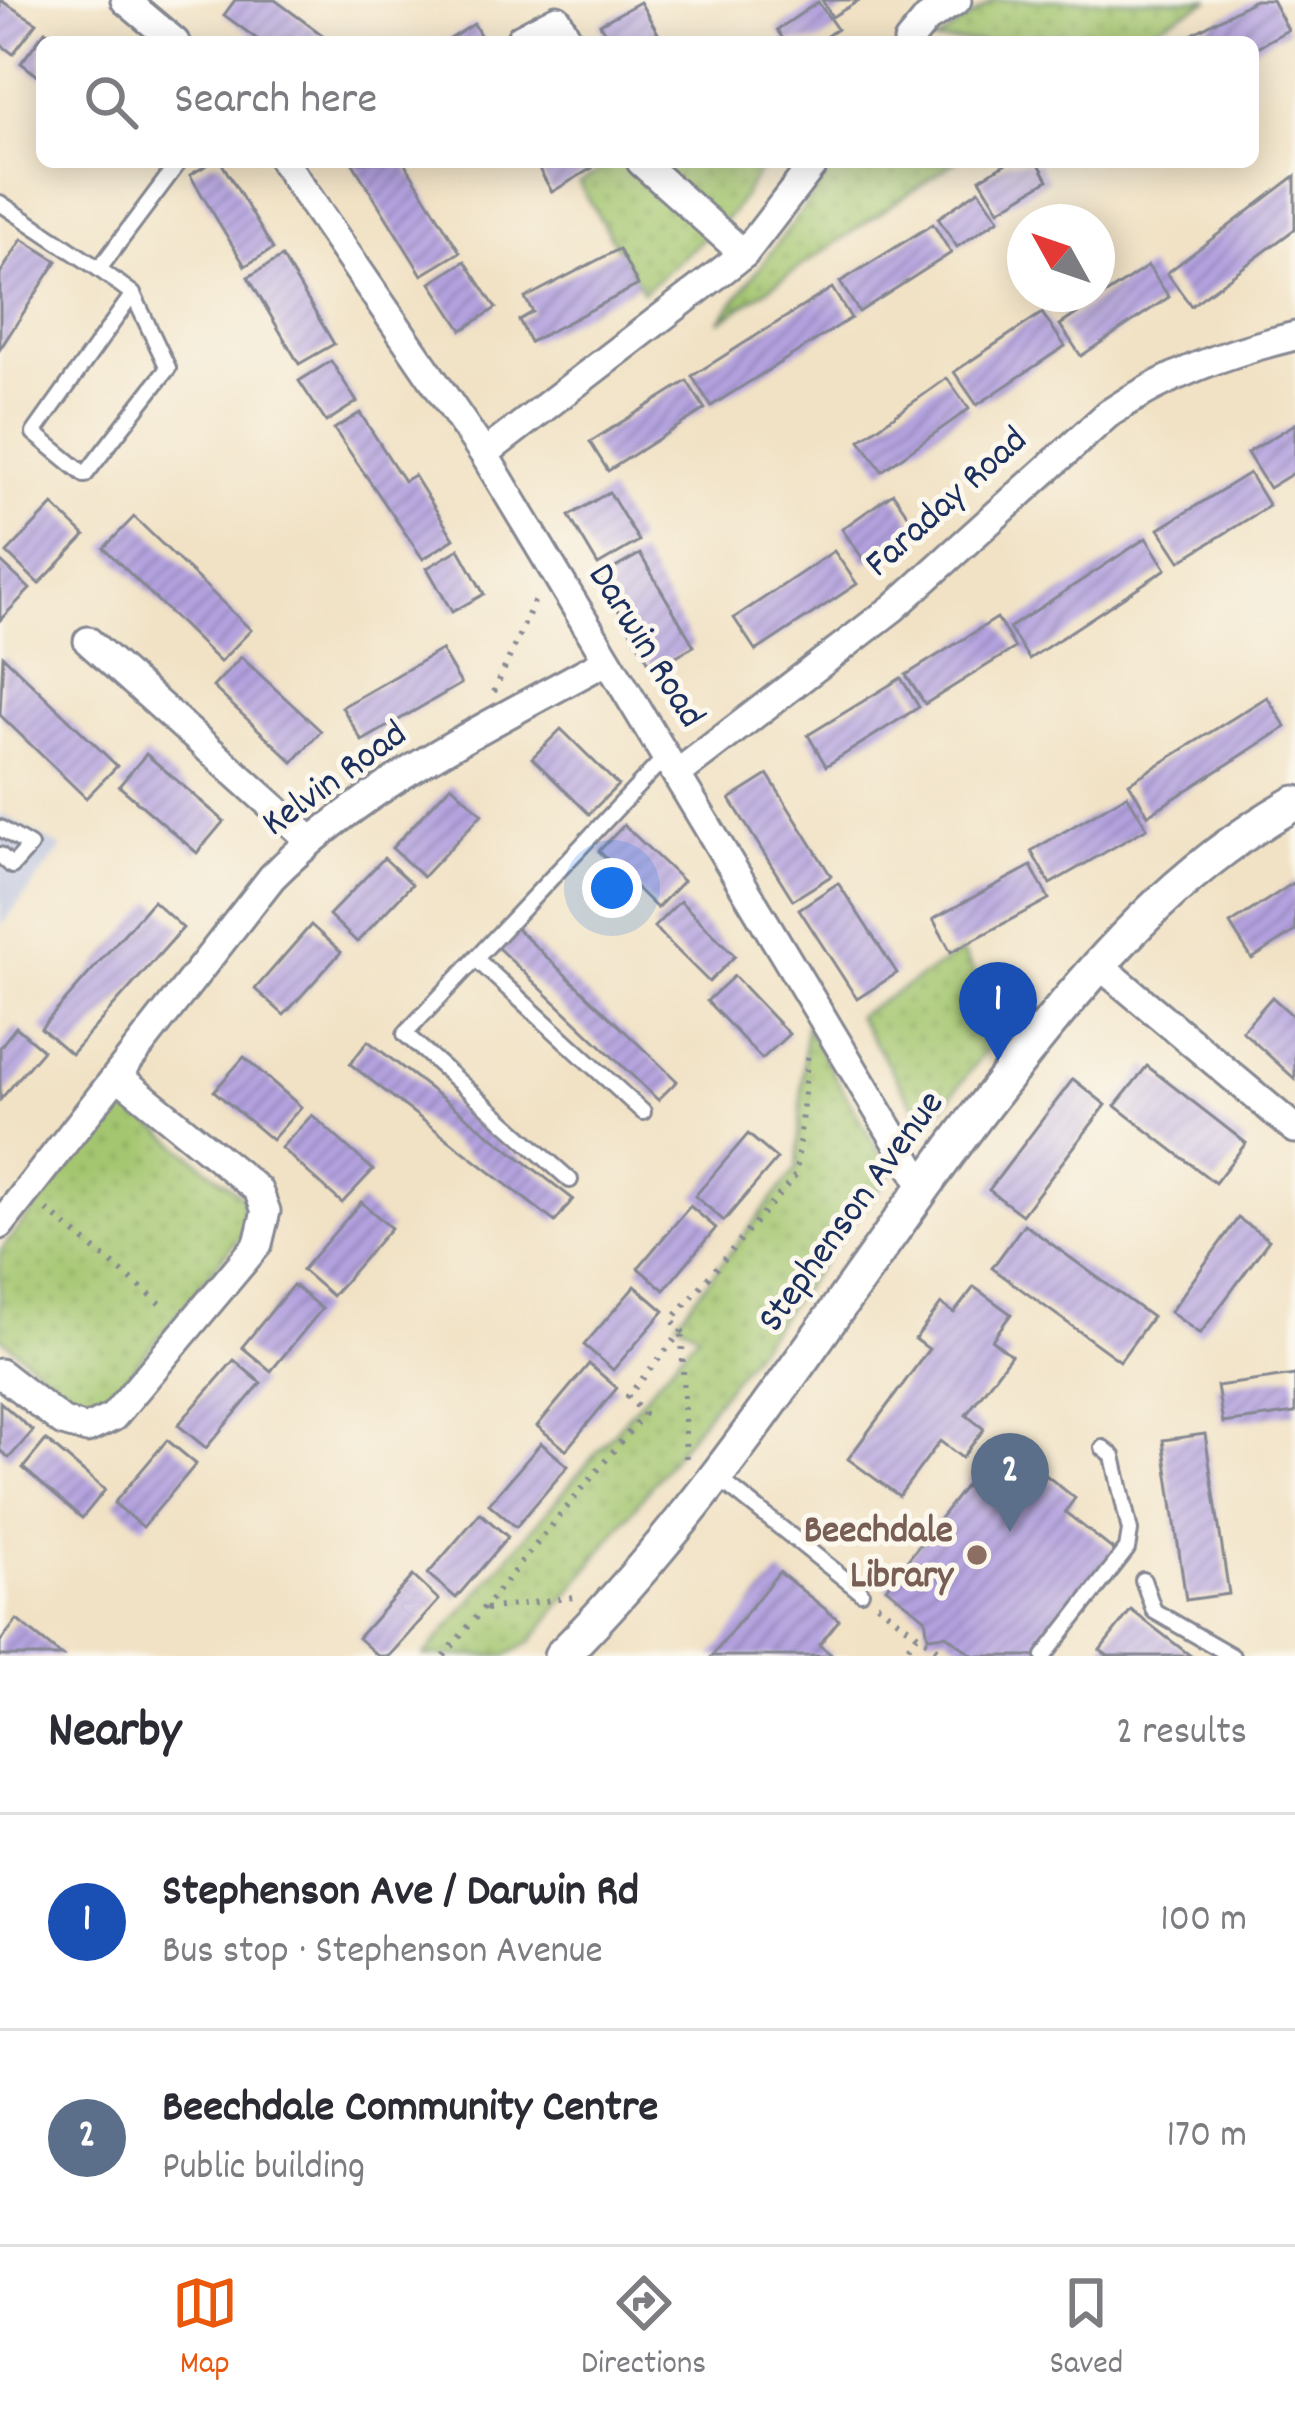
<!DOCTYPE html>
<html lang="en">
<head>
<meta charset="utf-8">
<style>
	body { margin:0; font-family:Dekko,sans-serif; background:#f2f2f3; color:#2b2b33 }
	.compass { position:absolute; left:1007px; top:204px; width:108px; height:108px; border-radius:50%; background:#fff; box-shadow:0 6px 30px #0003; rotate:310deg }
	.you { position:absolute; left:612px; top:888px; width:42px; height:42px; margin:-30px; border:9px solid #fff; border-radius:50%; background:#1a73e8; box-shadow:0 0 0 18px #1a73e833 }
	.badge { display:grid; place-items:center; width:78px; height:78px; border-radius:50%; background:#ea580c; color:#fff; font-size:39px; font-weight:700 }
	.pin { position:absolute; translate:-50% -99px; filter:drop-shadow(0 3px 6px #0008) }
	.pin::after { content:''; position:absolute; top:63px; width:42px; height:36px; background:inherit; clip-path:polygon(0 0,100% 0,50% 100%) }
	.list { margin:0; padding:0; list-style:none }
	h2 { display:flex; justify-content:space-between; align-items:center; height:156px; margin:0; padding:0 48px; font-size:51px }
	h2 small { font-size:39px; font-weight:400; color:#7c7c81 }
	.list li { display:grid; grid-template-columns:78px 1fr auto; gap:36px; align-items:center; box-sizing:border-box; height:216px; padding:0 48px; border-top:3px solid #e1e1e2 }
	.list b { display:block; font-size:45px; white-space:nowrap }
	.list p { margin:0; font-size:39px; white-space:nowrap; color:#7c7c81 }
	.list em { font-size:39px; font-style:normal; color:#7c7c81 }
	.icon { flex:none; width:66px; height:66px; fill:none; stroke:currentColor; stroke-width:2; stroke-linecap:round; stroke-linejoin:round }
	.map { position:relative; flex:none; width:1295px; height:1656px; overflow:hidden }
	.search { position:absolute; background:#fff; box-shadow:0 6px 30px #0003; left:36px; right:36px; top:36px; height:132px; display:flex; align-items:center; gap:30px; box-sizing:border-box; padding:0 42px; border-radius:18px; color:#7c7c81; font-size:45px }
	.sheet { height:588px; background:#fff }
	nav { display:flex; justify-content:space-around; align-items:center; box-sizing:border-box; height:168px; border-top:3px solid #e1e1e2; background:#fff; font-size:33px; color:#7c7c81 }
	nav a { display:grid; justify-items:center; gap:6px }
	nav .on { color:#ea580c }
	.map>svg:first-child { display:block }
</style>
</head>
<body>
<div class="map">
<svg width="1295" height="1656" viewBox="0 0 1295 1656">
	<defs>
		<pattern id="green-dots" width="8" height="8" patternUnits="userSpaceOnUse" patternTransform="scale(3)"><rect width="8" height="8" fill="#a4c66f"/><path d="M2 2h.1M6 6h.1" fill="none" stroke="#8daa63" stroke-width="1.8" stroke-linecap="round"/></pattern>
		<pattern id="building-hatch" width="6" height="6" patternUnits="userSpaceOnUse" patternTransform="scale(3)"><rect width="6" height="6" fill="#b4a2df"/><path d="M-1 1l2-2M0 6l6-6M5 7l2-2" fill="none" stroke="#9284b8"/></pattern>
	</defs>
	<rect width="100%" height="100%" fill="#fbf7ec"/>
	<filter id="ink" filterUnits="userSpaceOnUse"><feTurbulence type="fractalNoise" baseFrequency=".00833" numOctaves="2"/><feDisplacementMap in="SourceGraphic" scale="24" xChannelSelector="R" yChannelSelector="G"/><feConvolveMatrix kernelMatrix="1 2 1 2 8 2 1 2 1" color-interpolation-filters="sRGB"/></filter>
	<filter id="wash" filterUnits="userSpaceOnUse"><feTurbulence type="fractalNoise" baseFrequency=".004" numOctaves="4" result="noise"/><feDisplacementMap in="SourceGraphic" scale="48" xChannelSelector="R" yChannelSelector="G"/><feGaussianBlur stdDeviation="2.7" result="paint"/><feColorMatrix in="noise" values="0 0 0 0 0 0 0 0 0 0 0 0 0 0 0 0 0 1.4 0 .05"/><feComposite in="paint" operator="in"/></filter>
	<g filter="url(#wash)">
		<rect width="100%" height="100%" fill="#f1e2c5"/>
		<path fill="#bbc3de" d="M0,813L62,848L0,927Z"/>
		<g fill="url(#green-dots)" stroke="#607a66" stroke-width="3">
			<path d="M994,0H1210L1125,42H936Z"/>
			<path d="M614,162H765L733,212L643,292L579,183Z"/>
			<path d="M838,162H955L719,322Z"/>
			<path d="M962,952L1005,1024L938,1114L918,1112L857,1016Z"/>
			<path d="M806,1026L891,1173L532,1641L505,1656H424L698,1333L677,1320L797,1168Z"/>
			<path d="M115,1110L137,1112L243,1197L245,1230L112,1395L80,1403L0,1337V1251Z"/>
		</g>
		<g id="blocks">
			<g fill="url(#building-hatch)">
				<path d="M0,0L37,23L13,54L0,44Z"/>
				<path d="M235,0H275L332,42H261L224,15Z"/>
				<path d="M822,0H860L832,17Z"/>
				<path d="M1255,0H1272L1288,30L1253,49V42H1178Z"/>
				<path d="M640,2L663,42H610L600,24Z"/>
				<path d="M818,2L837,29L818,42H785L777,30Z"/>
				<path d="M474,24L484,42H445Z"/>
				<path d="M45,31L59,42H42V79L21,63Z"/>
				<path d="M212,162H221L273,249L245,266L190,175Z"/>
				<path d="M352,162H404L460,252L422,275Z"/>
				<path d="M535,162H588L592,168L552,192Z"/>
				<path d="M1008,162H1038L1048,180L999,210L980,179Z"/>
				<path d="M1295,176V229L1191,306L1167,273Z"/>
				<path d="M979,190L999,219L957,247L938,218Z"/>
				<path d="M933,224L951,253L859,312L840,282Z"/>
				<path d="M22,239L57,261L0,349V274Z"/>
				<path d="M619,249L638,285L530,342L519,320L533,312L525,298Z"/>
				<path d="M282,257L334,344L299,364L248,277Z"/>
				<path d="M465,261L496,308L462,330L431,283Z"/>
				<path d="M1148,266L1169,297L1081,356L1060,325Z"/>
				<path d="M832,288L851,318L711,406L692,376Z"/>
				<path d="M1042,313L1065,346L977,405L954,372Z"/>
				<path d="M331,361L357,402L326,422L299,381Z"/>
				<path d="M947,378L969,409L882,471L860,440Z"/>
				<path d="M687,381L705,409L608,471L590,442Z"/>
				<path d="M360,413L404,481L414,475L454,539L423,559L334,429Z"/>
				<path d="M1295,424V472L1269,488L1247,453Z"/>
				<path d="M1249,473L1269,506L1180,561L1159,529Z"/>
				<path d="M609,492L639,541L598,565L569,516Z"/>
				<path d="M893,493L917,528L866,563L842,529Z"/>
				<path d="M53,505L85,536L39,584L7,553Z"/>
				<path d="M134,517L251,630L220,662L104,548Z"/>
				<path d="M1146,538L1166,569L1029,659L1009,628Z"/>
				<path d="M459,549L484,594L452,612L427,568Z"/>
				<path d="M834,551L857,584L756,651L734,618Z"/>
				<path d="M640,554L694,646L653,669L599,577Z"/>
				<path d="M0,561L30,589L0,620Z"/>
				<path d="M997,618L1015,648L925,704L906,675Z"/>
				<path d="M441,650L461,684L362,741L342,707Z"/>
				<path d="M3,656L117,766L86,798L0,715Z"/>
				<path d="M241,657L321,731L293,762L213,687Z"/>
				<path d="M901,678L919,707L826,766L808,735Z"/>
				<path d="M1267,697L1286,727L1148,815L1129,783Z"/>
				<path d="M561,729L618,785L589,814L532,758Z"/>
				<path d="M146,754L224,821L197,853L119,786Z"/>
				<path d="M768,775L831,876L793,900L730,799Z"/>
				<path d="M451,785L482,814L423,877L392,848Z"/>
				<path d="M1127,795L1147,828L1050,884L1031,851Z"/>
				<path d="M624,825L683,881L657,908L599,851Z"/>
				<path d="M384,858L412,884L357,942L329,915Z"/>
				<path d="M1031,866L1049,899L951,952L933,919Z"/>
				<path d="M1295,882V931L1252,959L1230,924Z"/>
				<path d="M838,883L897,973L857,999L799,909Z"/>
				<path d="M153,901L183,928L71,1054L41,1028Z"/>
				<path d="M680,901L735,956L709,982L654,927Z"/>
				<path d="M311,925L341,952L284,1015L255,989Z"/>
				<path d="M513,925L677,1081L658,1100L494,944Z"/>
				<path d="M734,976L789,1034L762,1059L707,1001Z"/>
				<path d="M1272,997L1295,1018V1079L1242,1031Z"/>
				<path d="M16,1027L43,1050L0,1100V1047Z"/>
				<path d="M368,1041L573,1199L555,1222L350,1064Z"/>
				<path d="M244,1057L301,1107L272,1140L214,1091Z"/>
				<path d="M1147,1066L1246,1143L1215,1183L1115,1106Z"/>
				<path d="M1073,1079L1106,1105L1022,1215L989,1190Z"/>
				<path d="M312,1115L373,1170L342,1203L281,1148Z"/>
				<path d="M748,1134L777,1159L724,1221L695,1196Z"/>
				<path d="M361,1202L391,1228L332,1296L302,1270Z"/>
				<path d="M690,1206L716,1228L664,1290L638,1268Z"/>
				<path d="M1238,1218L1269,1240L1200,1334L1170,1312Z"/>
				<path d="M1024,1224L1152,1317L1120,1361L992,1268Z"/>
				<path d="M293,1285L322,1309L271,1371L242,1347Z"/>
				<path d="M635,1286L664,1311L613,1370L584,1345Z"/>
				<path d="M974,1287L1011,1314L992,1340L1011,1355L966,1415L984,1429L962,1458L940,1441L899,1496L848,1459L929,1349L915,1339L941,1304L954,1313Z"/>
				<path d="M234,1360L261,1383L206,1448L178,1425Z"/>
				<path d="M589,1364L617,1388L566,1450L537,1426Z"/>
				<path d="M1295,1375V1413L1223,1423L1217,1386Z"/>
				<path d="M0,1402L33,1431L9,1458L0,1450Z"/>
				<path d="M1205,1434L1229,1594L1186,1600L1163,1440Z"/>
				<path d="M46,1440L105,1490L82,1518L23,1468Z"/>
				<path d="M167,1440L196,1464L143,1527L114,1503Z"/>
				<path d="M1001,1440L1075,1498L1065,1512L1116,1552L1035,1656H974L946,1635L928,1637L925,1618L886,1588Z"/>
				<path d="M541,1443L568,1466L516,1527L489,1504Z"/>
				<path d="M480,1513L508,1537L456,1598L428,1574Z"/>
				<path d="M779,1572L839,1620L819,1645L833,1656H712Z"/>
				<path d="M413,1576L439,1600L389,1656H378L358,1638Z"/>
				<path d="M1131,1610L1191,1656H1108L1100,1650Z"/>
				<path d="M17,1620L62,1656H0V1642Z"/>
			</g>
		</g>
	</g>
	<g filter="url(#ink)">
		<use href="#blocks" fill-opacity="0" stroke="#868892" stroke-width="3"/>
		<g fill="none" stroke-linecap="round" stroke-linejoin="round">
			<defs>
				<g id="service">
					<path d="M0,203L99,269L179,162"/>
					<path d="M99,269L133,294L34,433L85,475L168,368L133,294"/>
					<path d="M0,828L30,846L12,866L0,855"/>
					<path d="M476,959L643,1112"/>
					<path d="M570,1180L405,1034L665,757"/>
					<path d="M715,1475L861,1592"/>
					<path d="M1143,1580L1154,1611L1232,1656"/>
					<path d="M1044,1656L1127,1549L1130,1531L1113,1456L1103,1448"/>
				</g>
				<g id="minor">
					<path d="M125,0L175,42"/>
					<path d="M521,38L557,19L569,42"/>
					<path d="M908,42L927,19L957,0"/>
					<path d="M284,162L484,454L922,1184"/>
					<path d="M641,162L744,254"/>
					<path d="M484,454L744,254L815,162"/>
					<path d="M88,641L310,840"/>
					<path d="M677,774L893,608L1108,414C1167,374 1226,353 1295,336"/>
					<path d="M1097,963L1295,1129"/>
					<path d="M0,1225L272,877C366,783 490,725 604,662"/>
					<path d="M0,1373L63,1422L87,1429L113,1417L258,1244L266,1211L258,1190L119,1077"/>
				</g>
				<path id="tertiary" d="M561,1656C732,1486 861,1260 1012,1070C1095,965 1176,869 1295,803"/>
			</defs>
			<use href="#service" stroke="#868892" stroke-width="20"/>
			<use href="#minor" stroke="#868892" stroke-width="33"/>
			<use href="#tertiary" stroke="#868892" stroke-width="39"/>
			<g stroke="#868892" stroke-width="6" stroke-dasharray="3 9" stroke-linecap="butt">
				<path d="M494,692L537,595"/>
				<path d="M47,1210L167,1309"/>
				<path d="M682,1335L686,1466"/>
				<path d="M877,1604L946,1656"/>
				<path d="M486,1609L574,1597"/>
				<path d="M444,1656L644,1414L628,1396L682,1331L672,1320L796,1175L808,1051"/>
				<path d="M901,1656L917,1635"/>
			</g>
			<use href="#service" stroke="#fff" stroke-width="14"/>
			<use href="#minor" stroke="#fff" stroke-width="27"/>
			<use href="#tertiary" stroke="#fff" stroke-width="33"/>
		</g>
	</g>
	<circle fill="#8d6e63" stroke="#fbf7ec" stroke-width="4.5" cx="977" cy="1555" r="12"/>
	<g text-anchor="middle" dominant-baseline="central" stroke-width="10" stroke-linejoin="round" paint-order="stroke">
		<g font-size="39" fill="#1b2f5e" stroke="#fbf7ec">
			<text transform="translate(948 504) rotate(-42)">Faraday Road</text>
			<text transform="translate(644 647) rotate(58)">Darwin Road</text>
			<text transform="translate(336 781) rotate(-36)">Kelvin Road</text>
			<text transform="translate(853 1213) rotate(-54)">Stephenson Avenue</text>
		</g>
		<g font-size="39" font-weight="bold" fill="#785e54" stroke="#fbf7ec" text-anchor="end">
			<text x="953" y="1533">Beechdale<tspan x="953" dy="45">Library</tspan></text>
		</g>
	</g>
</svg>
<svg class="compass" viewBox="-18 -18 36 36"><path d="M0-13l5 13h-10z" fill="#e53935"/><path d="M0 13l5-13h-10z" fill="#7c7c81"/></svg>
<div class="you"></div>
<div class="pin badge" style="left:998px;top:1061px;background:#1a4fb4">1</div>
<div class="pin badge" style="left:1010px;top:1532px;background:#5c6f8a">2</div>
<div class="search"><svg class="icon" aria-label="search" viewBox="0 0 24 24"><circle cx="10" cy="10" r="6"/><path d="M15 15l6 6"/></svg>Search here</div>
</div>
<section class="sheet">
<h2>Nearby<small>2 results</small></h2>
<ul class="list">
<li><span class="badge" style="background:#1a4fb4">1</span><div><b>Stephenson Ave / Darwin Rd</b><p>Bus stop · Stephenson Avenue</p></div><em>100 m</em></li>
<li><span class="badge" style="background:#5c6f8a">2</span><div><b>Beechdale Community Centre</b><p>Public building</p></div><em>170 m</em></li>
</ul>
</section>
<nav>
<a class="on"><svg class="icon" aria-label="map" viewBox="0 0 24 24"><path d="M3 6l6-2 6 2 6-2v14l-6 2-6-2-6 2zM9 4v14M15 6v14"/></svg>Map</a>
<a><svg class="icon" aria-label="directions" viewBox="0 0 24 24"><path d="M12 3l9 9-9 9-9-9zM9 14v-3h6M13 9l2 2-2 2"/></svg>Directions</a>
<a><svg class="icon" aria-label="saved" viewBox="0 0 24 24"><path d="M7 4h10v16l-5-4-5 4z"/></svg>Saved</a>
</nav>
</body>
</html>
